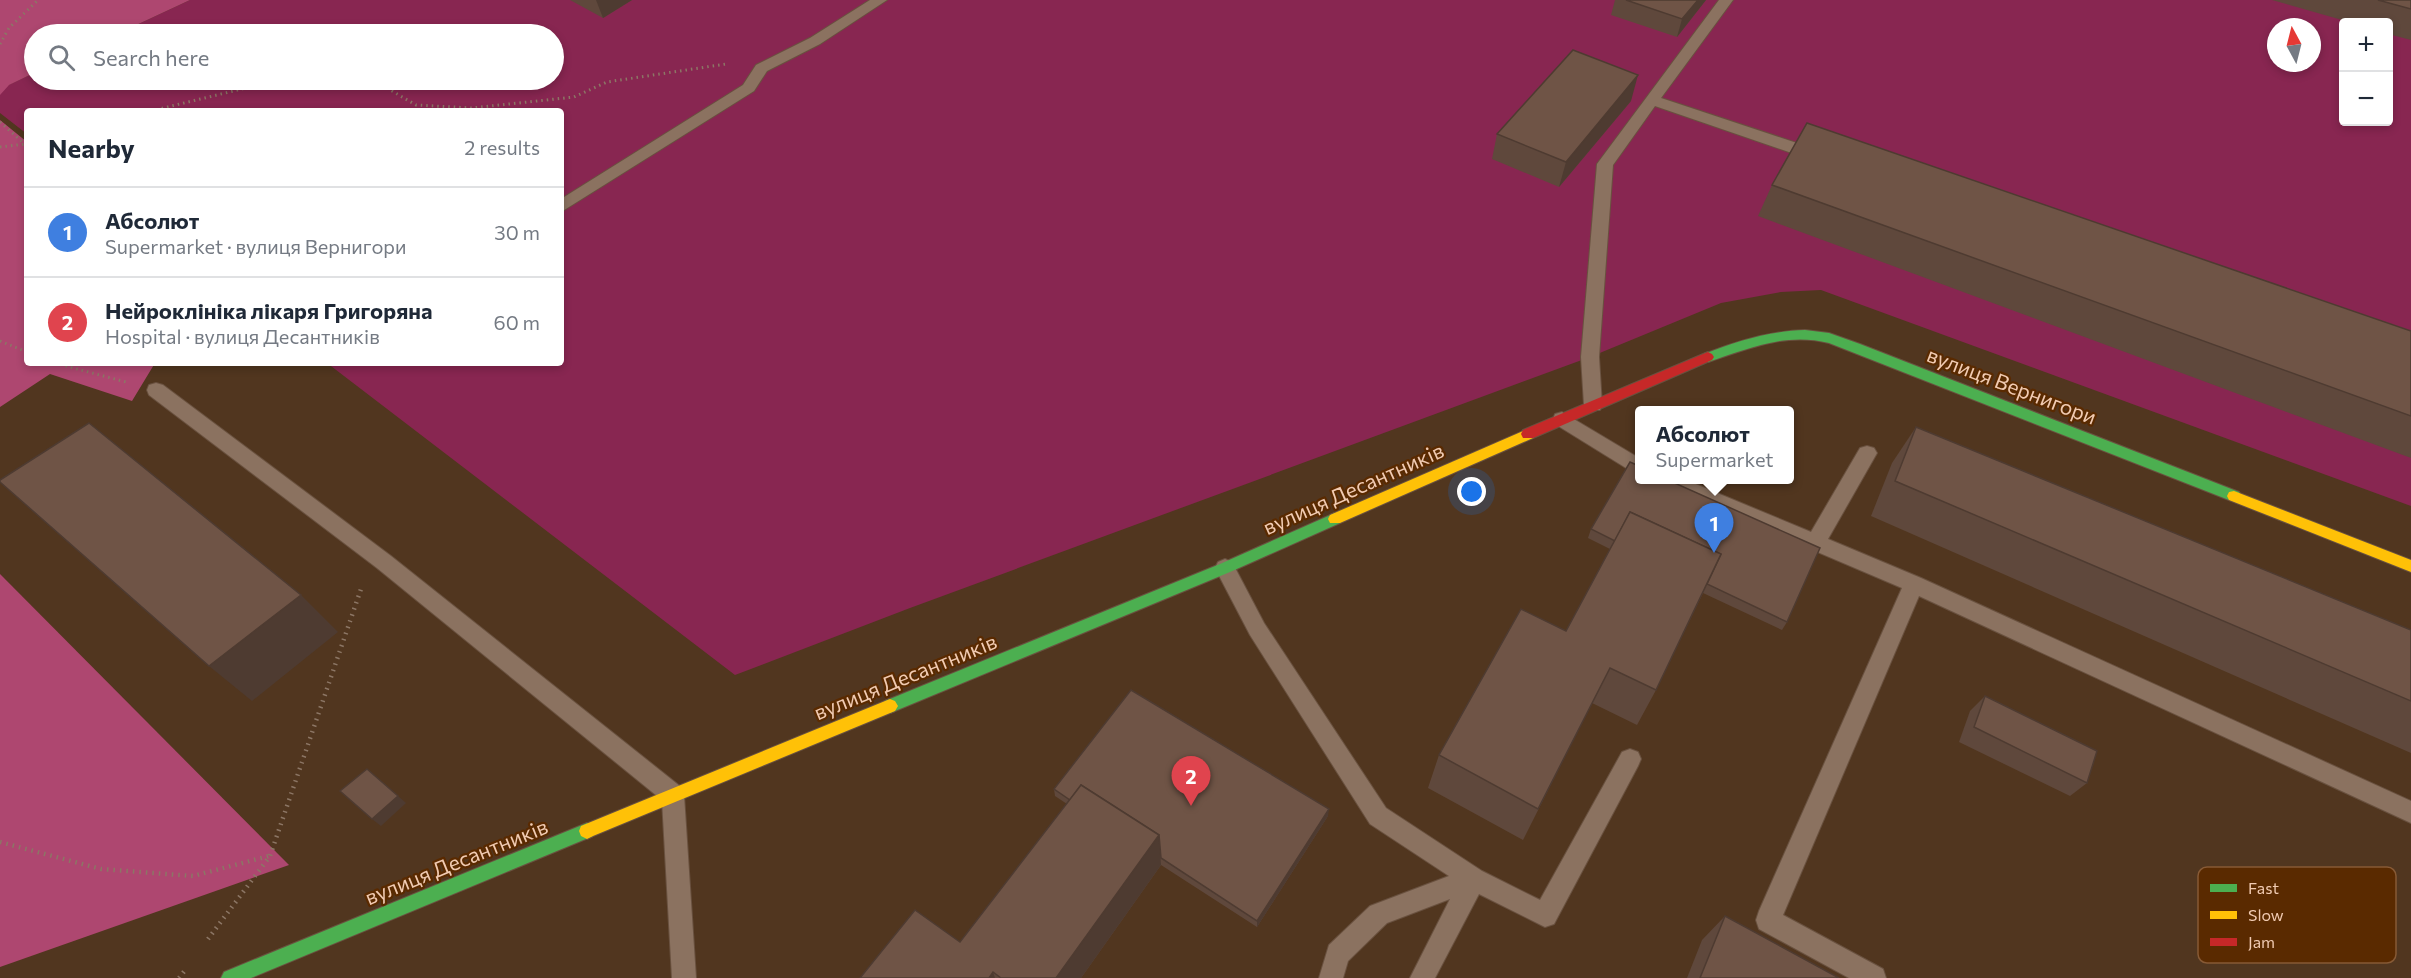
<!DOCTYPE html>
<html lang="en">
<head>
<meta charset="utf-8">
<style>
	body { margin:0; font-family:Commissioner,sans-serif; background:#f6f6f7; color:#1f2937 }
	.controls { position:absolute; right:18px; top:18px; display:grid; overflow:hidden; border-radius:6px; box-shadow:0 3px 9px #0003 }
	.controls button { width:54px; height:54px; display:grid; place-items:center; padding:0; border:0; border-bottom:2px solid #e0e1e3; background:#fff; color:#1f2937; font:30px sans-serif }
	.compass { position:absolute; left:2267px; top:18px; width:54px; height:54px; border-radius:50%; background:#fff; box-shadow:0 3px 9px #0003; rotate:353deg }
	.you { position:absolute; left:1472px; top:492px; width:21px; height:21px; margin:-15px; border:4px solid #fff; border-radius:50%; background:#1a73e8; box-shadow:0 0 0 9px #1a73e833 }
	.badge { display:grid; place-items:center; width:39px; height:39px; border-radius:50%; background:#645a57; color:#fff; font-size:20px; font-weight:700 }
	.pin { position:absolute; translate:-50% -50px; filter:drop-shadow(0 2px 3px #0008) }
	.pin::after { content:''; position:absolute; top:32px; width:21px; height:18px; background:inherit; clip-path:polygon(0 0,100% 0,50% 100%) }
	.popup { position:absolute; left:1635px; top:406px; width:159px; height:78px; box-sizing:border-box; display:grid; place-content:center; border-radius:6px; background:#fff; filter:drop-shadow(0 2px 4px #0005); font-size:20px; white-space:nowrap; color:#747a83 }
	.popup b { font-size:22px; color:#1f2937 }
	.popup::after { content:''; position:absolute; left:50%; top:100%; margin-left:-12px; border:12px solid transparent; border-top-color:#fff }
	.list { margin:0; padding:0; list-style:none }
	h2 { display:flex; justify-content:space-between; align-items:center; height:78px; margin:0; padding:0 24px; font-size:26px }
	h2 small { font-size:20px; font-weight:400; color:#747a83 }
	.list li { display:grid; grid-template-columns:39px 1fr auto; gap:18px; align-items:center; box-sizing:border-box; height:90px; padding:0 24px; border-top:2px solid #e0e1e3 }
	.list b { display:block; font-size:22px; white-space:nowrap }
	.list p { margin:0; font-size:20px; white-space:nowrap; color:#747a83 }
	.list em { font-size:20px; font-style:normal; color:#747a83 }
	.icon { flex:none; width:33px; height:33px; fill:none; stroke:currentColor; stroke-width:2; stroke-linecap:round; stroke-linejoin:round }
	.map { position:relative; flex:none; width:2411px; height:978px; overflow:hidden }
	.search { position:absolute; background:#fff; box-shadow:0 3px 9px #0003; left:24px; top:24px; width:540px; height:66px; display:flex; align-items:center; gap:15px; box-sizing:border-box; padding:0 21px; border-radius:33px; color:#747a83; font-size:22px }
	.panel { position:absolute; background:#fff; box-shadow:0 3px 9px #0003; left:24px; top:108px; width:540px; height:258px; border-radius:6px }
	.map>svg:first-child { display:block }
</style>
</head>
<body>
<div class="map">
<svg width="2411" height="978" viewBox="0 0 2411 978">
	<rect width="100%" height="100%" fill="#51361f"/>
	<path fill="#882651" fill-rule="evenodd" d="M190,0H2411V506L1821,290L1781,292L1721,303L1590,357L910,608L735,675L327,363H561V111H27V134L0,113V89L34,73V80H554V34H117ZM2344,22H2388V122H2344ZM2276,27H2312V63H2276Z"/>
	<g fill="#ae4770">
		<path d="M0,0H190L117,34H34V73L9,85L0,95Z"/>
		<path d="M0,120L27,142V363H155L132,401L50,374L0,407Z"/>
		<path d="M0,574L289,865L0,967Z"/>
	</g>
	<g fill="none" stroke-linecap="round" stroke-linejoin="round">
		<defs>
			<g id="lane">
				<path d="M870,0H887L820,44L767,71L754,91L561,212V199L743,85L756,65L810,38Z"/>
				<path d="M1719,0H1733L1661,98L1824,152L1826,156L1818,161L1812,160L1655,106L1613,165L1599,357L1602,405L1600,410H1586L1584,405L1581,357L1597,164Z"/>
				<path d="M156,383L163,385L391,556L681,787L684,795L696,978H672L662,800L377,568L149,395L147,390L149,385Z"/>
				<path d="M1562,412L1639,458V476L1555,424L1553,419L1555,414Z"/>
				<path d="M1867,446L1874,448L1877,453L1828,539L1921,578L2411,801V823L1919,596L1783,915L1883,969L1886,978H1849L1759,929L1756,920L1759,911L1902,588L1660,485L1657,480H1686L1811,532L1860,448Z"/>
				<path d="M1225,559L1232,562L1264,623L1386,808L1482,871L1540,900L1622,752L1630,749L1638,752L1641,759L1638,766L1554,924L1545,927L1479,894L1435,978H1410L1450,899L1387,923L1348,961L1343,978H1319L1329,945L1370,906L1449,876L1370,824L1250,635L1215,568L1218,562Z"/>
			</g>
			<g id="fast">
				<path d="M1805,330L1829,333L1860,344L2239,492L2241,496L2239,500H2229L1829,343C1785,332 1748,349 1708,362L1702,357L1704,354C1737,341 1770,331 1805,330Z"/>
				<path d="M1335,513L1340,515L1342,519L1340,523L1230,572L895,711L890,713L885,711L882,706L885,701L1220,564Z"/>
				<path d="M587,823L593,826L595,831L593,836L251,978H221L224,972Z"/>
			</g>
			<g id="slow">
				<path d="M1528,429L1533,430L1535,434L1533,438L1340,523H1330L1328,519L1330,515Z"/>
				<path d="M2234,491L2411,560V572L2229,500L2227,496L2229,492Z"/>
				<path d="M890,699L895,701L898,706L895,711L593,836L587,839L581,836L579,831L581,826Z"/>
			</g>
			<path id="jam" d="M1708,352L1712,354L1714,357L1712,360L1533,438H1523L1521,434L1523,430Z"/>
		</defs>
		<use href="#lane" stroke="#69513f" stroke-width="2"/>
		<use href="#fast" stroke="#69513f" stroke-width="2"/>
		<use href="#slow" stroke="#69513f" stroke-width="2"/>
		<use href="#jam" stroke="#69513f" stroke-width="2"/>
		<g stroke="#8c7665" stroke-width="3" stroke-dasharray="1.5 4" stroke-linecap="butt">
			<path d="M0,44L9,28L38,0"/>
			<path d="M367,80H373L416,105L472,108L574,97L607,82L726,64"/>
			<path d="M151,111L254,86L314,80"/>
			<path d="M0,122L27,146"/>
			<path d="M0,147L26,144"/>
			<path d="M0,341L27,352"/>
			<path d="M55,363L126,382"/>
		</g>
		<g stroke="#8c7665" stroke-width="4.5" stroke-dasharray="1.5 5" stroke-linecap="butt">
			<path d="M0,842L101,869L193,876L269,856"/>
			<path d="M208,939L270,856L362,586"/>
			<path d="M179,978L186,969"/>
		</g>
		<use href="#lane" fill="#8b7260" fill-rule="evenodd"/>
		<use href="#fast" fill="#4caf50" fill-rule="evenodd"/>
		<use href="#slow" fill="#ffc107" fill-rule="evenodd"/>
		<use href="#jam" fill="#c62828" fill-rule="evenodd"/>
	</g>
	<g fill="#5f483c">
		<path d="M570,0H632L603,18Z"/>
		<path d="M1615,0H1706L1677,37L1611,15Z"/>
		<path d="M2272,0H2411V40L2388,34V22H2349Z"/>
		<path d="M1631,101L1559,187L1492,159L1497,134Z"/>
		<path d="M1772,185L2411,331V458L1758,216Z"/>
		<path d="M1916,427L2411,630V753L1871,516L1892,463Z"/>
		<path d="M1591,529L1787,622L1782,630L1703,593L1656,690L1637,725L1592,703L1523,840L1428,788L1439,755L1566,631L1610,549L1588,538Z"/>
		<path d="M1985,696L2087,783L2070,796L1959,742L1970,711Z"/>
		<path d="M1054,789L1328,816L1257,927L1161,865L1081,978H860L960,942L1067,804L1055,796Z"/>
		<path d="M1725,916L1839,978H1687L1702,940Z"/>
	</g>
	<g fill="#4e3b31">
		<path d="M596,0H632L603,18Z"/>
		<path d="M1698,0H1706L1677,37L1682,19Z"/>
		<path d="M1638,75L1631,101L1559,187L1566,162Z"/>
		<path d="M301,595L338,632L252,701L209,666Z"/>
		<path d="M398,796L406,803L381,826L372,819Z"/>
		<path d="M1329,809L1328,816L1257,927V921Z"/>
		<path d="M1159,835L1161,865L1081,978H1056Z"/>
		<path d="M993,972L995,978H989Z"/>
	</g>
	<g fill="#6f5446" stroke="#4e3b31" stroke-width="1.5">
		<path d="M1626,0H1698L1682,19Z"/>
		<path d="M2378,0H2411V9Z"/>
		<path d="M1573,50L1638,75L1566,162L1497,134Z"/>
		<path d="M1807,123L2411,331V416L1772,185Z"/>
		<path d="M89,423L301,595L209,666L0,482V480Z"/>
		<path d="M1916,427L2411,630V701L1895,481Z"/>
		<path d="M1630,462L1639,466V480H1668L1820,548L1787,622L1707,584L1721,554L1630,512L1615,541L1591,529Z"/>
		<path d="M1630,512L1721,554L1656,690L1610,668L1538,809L1439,755L1521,609L1566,631Z"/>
		<path d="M1131,690L1329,809L1257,921L1161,858L1159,835L1081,785L1070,800L1054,789Z"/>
		<path d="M1985,696L2097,751L2087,783L1974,727Z"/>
		<path d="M367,769L398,796L372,819L340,791Z"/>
		<path d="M1081,785L1159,835L1056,978H1001L993,972L989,978H860L915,910L960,942Z"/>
		<path d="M1725,916L1839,978H1700Z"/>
	</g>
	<g text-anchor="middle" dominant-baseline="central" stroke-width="4.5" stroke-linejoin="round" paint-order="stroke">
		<g font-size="21" fill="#f1cbb2" stroke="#5a2a00">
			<text transform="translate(2012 385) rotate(21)">вулиця Вернигори</text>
			<text transform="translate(1353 488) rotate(-24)">вулиця Десантників</text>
			<text transform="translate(905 676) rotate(-22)">вулиця Десантників</text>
			<text transform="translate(456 861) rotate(-22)">вулиця Десантників</text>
		</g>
	</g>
	<rect x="2198" y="867" width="198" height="96" rx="9" fill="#5a2a00" stroke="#875a35" stroke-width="1.5"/>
	<rect x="2210" y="884" width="27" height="8" fill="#4caf50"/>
	<rect x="2210" y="911" width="27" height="8" fill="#ffc107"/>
	<rect x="2210" y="938" width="27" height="8" fill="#c62828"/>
	<g font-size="16" fill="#f1cbb2">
		<text x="2248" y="894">Fast</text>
		<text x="2248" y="921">Slow</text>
		<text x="2248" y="948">Jam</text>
	</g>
</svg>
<div class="controls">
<button>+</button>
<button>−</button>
</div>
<svg class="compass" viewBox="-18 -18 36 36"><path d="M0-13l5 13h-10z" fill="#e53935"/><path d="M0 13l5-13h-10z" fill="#747a83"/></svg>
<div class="you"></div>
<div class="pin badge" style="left:1714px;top:553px;background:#3f7fe0">1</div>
<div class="popup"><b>Абсолют</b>Supermarket</div>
<div class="pin badge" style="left:1191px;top:806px;background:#e0444e">2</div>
<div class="search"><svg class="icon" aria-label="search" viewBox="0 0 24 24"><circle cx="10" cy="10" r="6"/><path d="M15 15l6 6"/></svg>Search here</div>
<section class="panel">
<h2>Nearby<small>2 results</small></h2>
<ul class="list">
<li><span class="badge" style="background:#3f7fe0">1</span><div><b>Абсолют</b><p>Supermarket · вулиця Вернигори</p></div><em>30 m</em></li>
<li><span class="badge" style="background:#e0444e">2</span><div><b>Нейроклініка лікаря Григоряна</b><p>Hospital · вулиця Десантників</p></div><em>60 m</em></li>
</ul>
</section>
</div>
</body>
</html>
